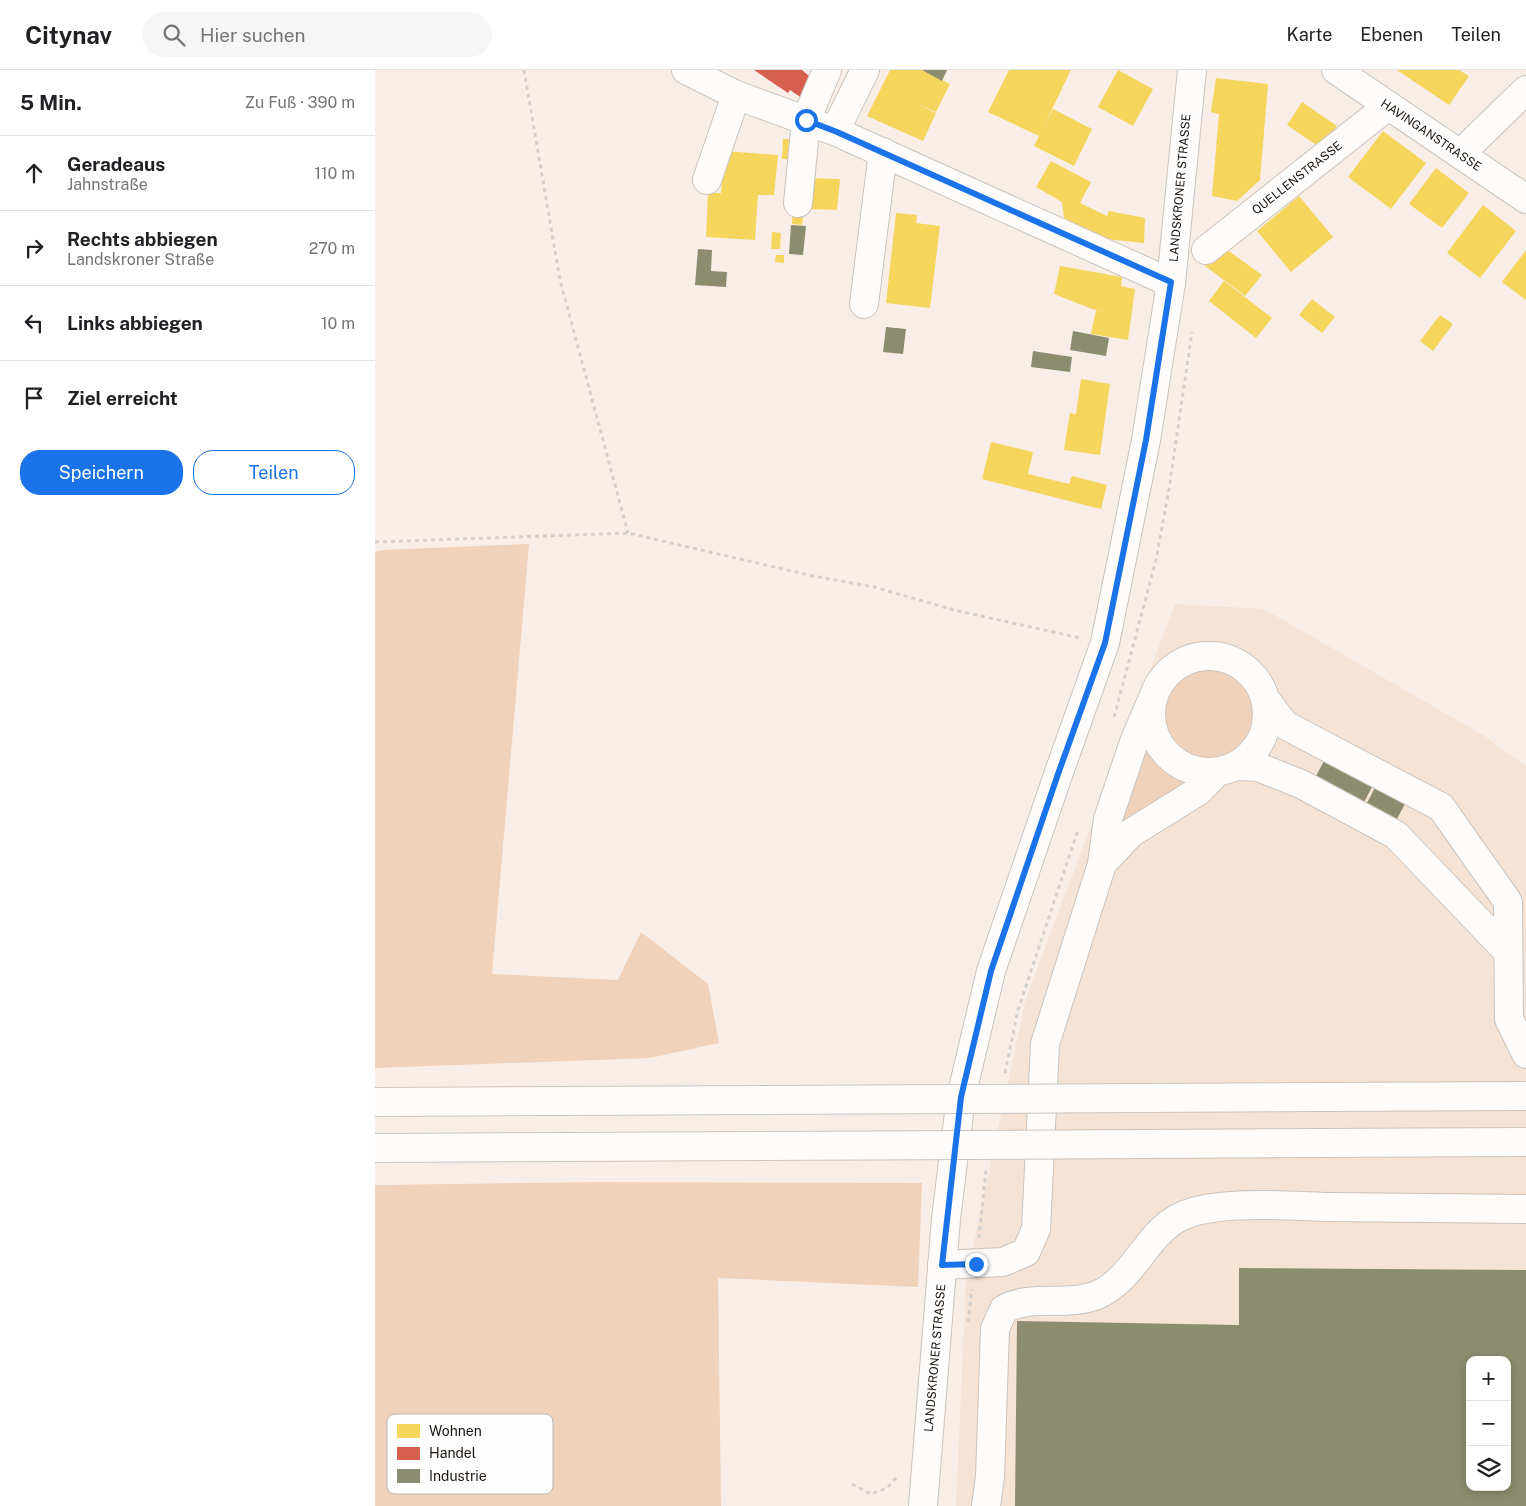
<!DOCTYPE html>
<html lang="de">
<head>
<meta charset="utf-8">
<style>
	body { margin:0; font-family:"Public Sans",sans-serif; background:#f6f6f6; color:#202124 }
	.controls { position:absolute; right:15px; bottom:15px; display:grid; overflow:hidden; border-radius:10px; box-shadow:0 2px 8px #0003 }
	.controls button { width:45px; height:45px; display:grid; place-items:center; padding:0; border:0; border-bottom:1px solid #e0e0e0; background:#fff; color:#202124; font:25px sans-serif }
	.stop { position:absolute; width:15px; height:15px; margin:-11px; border:4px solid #1a73e8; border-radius:50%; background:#fff }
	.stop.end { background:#1a73e8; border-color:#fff; box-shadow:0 1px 5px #0008 }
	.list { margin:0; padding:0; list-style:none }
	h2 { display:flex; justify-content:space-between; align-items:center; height:65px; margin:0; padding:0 20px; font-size:21px }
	h2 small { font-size:16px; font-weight:400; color:#757577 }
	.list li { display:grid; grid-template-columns:32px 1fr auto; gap:15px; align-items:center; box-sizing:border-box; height:75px; padding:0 20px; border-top:1px solid #e0e0e0 }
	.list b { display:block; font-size:19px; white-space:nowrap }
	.list p { margin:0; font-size:16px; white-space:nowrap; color:#757577 }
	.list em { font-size:16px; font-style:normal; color:#757577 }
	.actions { display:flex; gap:10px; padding:15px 20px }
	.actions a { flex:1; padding:11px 0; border:1px solid #1a73e8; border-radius:20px; text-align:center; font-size:18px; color:#1a73e8 }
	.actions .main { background:#1a73e8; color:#fff }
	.icon { flex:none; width:28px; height:28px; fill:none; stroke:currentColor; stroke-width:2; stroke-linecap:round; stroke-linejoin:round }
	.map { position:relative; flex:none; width:1151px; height:1436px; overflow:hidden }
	header { display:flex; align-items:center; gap:30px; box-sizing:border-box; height:70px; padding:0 25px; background:#fff; border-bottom:1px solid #e0e0e0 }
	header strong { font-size:24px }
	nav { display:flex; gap:28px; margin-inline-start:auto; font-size:18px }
	.search { width:350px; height:45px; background:#f6f6f6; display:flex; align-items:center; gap:12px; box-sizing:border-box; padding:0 18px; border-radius:28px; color:#757577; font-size:19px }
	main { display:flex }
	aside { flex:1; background:#fff }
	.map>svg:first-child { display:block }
</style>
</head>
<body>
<header>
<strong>Citynav</strong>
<div class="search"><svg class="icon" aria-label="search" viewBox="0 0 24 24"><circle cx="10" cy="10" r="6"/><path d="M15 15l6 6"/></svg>Hier suchen</div>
<nav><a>Karte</a><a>Ebenen</a><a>Teilen</a></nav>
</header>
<main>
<aside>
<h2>5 Min.<small>Zu Fuß · 390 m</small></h2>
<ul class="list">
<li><svg class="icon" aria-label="ahead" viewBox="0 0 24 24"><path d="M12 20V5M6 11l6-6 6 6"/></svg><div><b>Geradeaus</b><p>Jahnstraße</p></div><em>110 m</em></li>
<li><svg class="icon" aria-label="right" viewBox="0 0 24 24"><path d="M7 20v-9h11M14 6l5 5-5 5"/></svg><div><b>Rechts abbiegen</b><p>Landskroner Straße</p></div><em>270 m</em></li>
<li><svg class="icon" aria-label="left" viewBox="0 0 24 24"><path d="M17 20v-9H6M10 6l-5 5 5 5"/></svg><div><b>Links abbiegen</b></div><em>10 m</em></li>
<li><svg class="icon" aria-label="arrive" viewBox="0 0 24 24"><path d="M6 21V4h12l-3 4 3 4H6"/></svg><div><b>Ziel erreicht</b></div></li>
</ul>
<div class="actions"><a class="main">Speichern</a><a>Teilen</a></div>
</aside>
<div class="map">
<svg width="1151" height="1436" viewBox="0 0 1151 1436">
	<rect width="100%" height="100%" fill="#f8eee7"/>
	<path fill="#f5e3d6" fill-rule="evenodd" d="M800,534L889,539L1108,665L1151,696V1436H581L591,1210L651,928ZM1095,1290H1132V1417H1095Z"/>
	<g fill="#f0d1ba">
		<path d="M154,474L117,904L243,910L266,862L333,914L344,973L275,988L0,998V482L6,480Z"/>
		<circle cx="834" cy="643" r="45"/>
		<path d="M772,675L788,696L815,711L798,724L745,753Z"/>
		<path d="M219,1112L547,1113L543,1217L343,1208L346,1436H0V1115Z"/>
	</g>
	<g fill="#f6d55c">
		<path d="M515,0H547L575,14L561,42L540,33L561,43L548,71L492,46Z"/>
		<path d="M634,0H696L668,58L678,39L717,59L699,96L659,76L664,66L613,42Z"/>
		<path d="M743,0L778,19L758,56L723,37Z"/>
		<path d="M1022,0H1084L1094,6L1074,35Z"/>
		<path d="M841,8L893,14L885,110L862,131L837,126L844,44L836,42Z"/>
		<path d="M927,32L962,56L947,79L912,55Z"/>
		<path d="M1008,61L1051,93L1016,139L973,107Z"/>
		<path d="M408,69H419V89H407Z"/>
		<path d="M349,81L403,85L399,125H383L380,170L331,167L333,123H346Z"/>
		<path d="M676,91L716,112L705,133L732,146L734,141L770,148L769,173L731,169L689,148L687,132L661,117Z"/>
		<path d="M1061,98L1094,123L1067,158L1034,134Z"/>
		<path d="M433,108L465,109L462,140L431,139Z"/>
		<path d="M924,126L958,167L916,202L882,161Z"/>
		<path d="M1108,135L1141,161L1105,208L1072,183Z"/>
		<path d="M418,136H429L427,155L417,154Z"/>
		<path d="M521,143L542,145L541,153L565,156L555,238L511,233Z"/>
		<path d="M397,162L406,163L405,179H396Z"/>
		<path d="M851,179L887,205L870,226L829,195Z"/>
		<path d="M1151,180V230L1127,212Z"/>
		<path d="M401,185H409V193L400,192Z"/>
		<path d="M685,196L747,207L746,216L760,219L753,270L716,264L721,240L730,241L717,239L679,224Z"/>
		<path d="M849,211L897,248L881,268L834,231Z"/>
		<path d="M937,229L960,247L947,263L924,245Z"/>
		<path d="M1065,245L1078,254L1058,281L1045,271Z"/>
		<path d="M706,309L735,314L725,385L689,380L695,343L701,344Z"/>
		<path d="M616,372L658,382L653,404L694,414L697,406L732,415L726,439L607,409Z"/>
	</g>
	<path fill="#d6604d" d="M379,0H427L440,11L428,29L415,20L413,23Z"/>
	<g fill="#8c8c6e" fill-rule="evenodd">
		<path d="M547,0H572L567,11Z"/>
		<path d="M416,155L431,156L428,185L414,184Z"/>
		<path d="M323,179L337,180L336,201L352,202L351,217L320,215Z"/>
		<path d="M511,257L531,259L528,284L508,282Z"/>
		<path d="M698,261L734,268L731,286L695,280Z"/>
		<path d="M658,281L697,287L695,302L656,297Z"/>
		<path d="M951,687L999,713L985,740L939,710Z"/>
		<path d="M1001,716L1031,732L1022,749L992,733Z"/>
		<path d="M864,1198L1151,1200V1436H640L642,1251L864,1255ZM1095,1290H1132V1417H1095Z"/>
	</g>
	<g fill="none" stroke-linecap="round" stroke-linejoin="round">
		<defs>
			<g id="minor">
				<path d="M311,0L361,25L462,62L796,213"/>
				<path d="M961,0L1151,129"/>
				<path d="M460,61L490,0"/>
				<path d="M1085,84L1151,20"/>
				<path d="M332,110L361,25"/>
				<path d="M423,133L431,50L452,0"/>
				<path d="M831,180L1013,36"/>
				<path d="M489,234L508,82"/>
				<circle cx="834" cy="644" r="58"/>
				<path d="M891,630L910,655L1066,737L1133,832L1134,949L1151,984"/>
				<path d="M860,696L883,697L926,714L1021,765L1133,882"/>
				<path d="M727,794L756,763L825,720L842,702"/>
				<path d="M567,1195L628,1192L651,1182L661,1159L670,974L727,794L733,749L759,672L776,632"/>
				<path d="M611,1436L615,1407L620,1259L629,1239C657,1224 692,1237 722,1225C758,1210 770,1166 803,1148C837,1129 914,1136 954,1137C1019,1138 1085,1138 1151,1139"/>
			</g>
			<path id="major" d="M548,1436L571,1149L586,1027L616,901L683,705L730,573L771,370L796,213L817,0"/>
		</defs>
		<use href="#minor" stroke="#cac3bd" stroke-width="30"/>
		<use href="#major" stroke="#cac3bd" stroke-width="30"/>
		<g stroke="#d2cfcd" stroke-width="3" stroke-dasharray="4 4" stroke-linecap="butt">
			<path d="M149,0L185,210L253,463"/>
			<path d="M0,472L253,463L438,506L499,517L579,540L705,568"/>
			<path d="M739,647L781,490L794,419L817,262"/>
			<path d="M630,1003L643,940L703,760"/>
			<path d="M604,1168L611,1100"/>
			<path d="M593,1252L597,1219"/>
			<path d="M477,1414L496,1424L512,1418L523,1406"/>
		</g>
		<use href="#minor" stroke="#fefcfb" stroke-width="28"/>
		<use href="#major" stroke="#fefcfb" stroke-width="28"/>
		<defs>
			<g id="highway-bridge">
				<path d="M0,1032L1151,1026"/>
				<path d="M0,1078L1151,1072"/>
			</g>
		</defs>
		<use href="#highway-bridge" stroke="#cac3bd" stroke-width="30" stroke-linecap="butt"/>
		<use href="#highway-bridge" stroke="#fefcfb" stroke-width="28"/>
	</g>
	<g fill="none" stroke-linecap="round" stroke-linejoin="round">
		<path stroke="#1a73e8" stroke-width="6" d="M431,50L462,62L796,212L771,370L730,573L683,704L616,901L586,1027L567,1195L601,1194"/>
	</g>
	<g text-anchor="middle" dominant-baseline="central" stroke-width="5" stroke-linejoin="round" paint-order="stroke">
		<g font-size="12" fill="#1a140f" stroke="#fefefe">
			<text transform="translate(1056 65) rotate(34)">HAVINGANSTRASSE</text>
			<text transform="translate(922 108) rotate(-38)">QUELLENSTRASSE</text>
			<text transform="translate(805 118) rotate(-85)">LANDSKRONER STRASSE</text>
			<text transform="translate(560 1288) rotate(-85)">LANDSKRONER STRASSE</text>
		</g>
	</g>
	<rect x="12" y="1344" width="166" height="80" rx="8" fill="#fefefe" stroke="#bab8b6" stroke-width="1"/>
	<rect x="22" y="1354" width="23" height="14" fill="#f6d55c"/>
	<rect x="22" y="1377" width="23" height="13" fill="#d6604d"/>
	<rect x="22" y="1399" width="23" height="14" fill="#8c8c6e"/>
	<g font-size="14" fill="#1a140f">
		<text x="54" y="1366">Wohnen</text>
		<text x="54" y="1388">Handel</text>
		<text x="54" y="1411">Industrie</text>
	</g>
</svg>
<div class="controls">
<button>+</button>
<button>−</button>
<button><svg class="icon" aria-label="layers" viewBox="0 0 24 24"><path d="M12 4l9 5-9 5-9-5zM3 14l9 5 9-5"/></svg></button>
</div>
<div class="stop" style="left:431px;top:50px"></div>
<div class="stop end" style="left:601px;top:1194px"></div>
</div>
</main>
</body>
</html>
